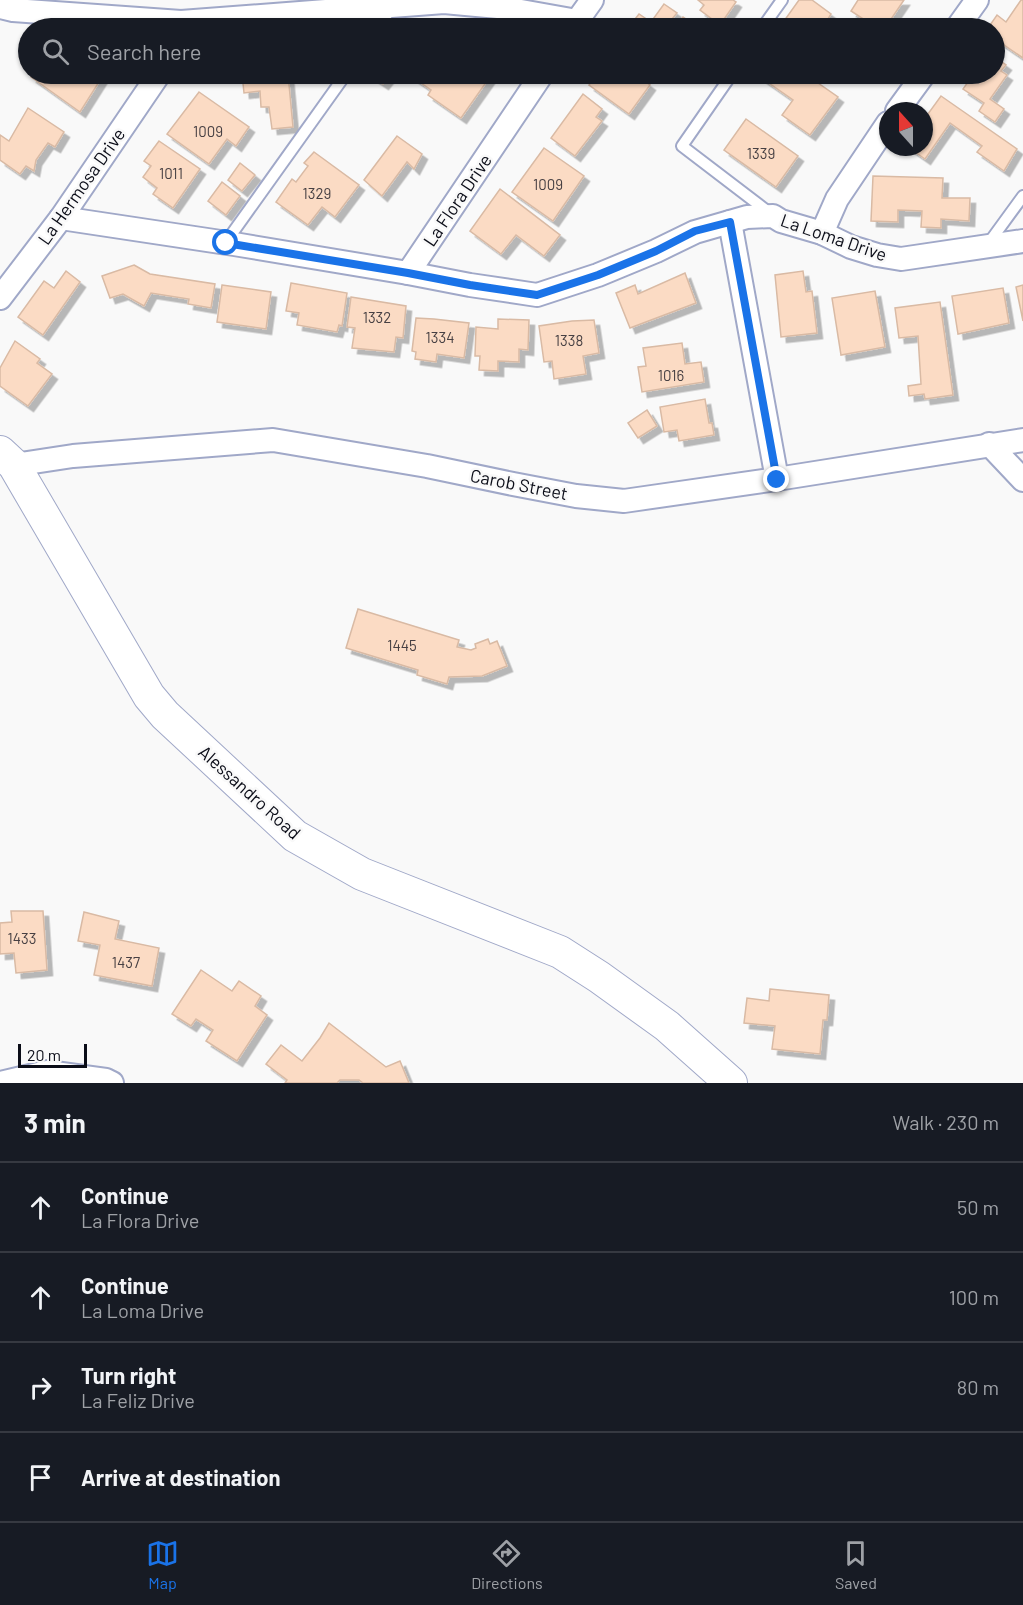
<!DOCTYPE html>
<html lang="en">
<head>
<meta charset="utf-8">
<style>
	body { margin:0; font-family:Barlow,sans-serif; background:#20242c; color:#f1f3f6 }
	.compass { position:absolute; left:879px; top:102px; width:54px; height:54px; border-radius:50%; background:#171b24; box-shadow:0 2px 4px #0004; rotate:339deg }
	.scale { position:absolute; left:18px; bottom:15px; width:69px; box-sizing:border-box; padding-left:6px; border:3px solid #0b0d18; border-top:0; font-size:16px; line-height:21px; white-space:nowrap; color:#0b0d18; -webkit-text-stroke:4px #f9f9f9; paint-order:stroke }
	.stop { position:absolute; width:18px; height:18px; margin:-14px; border:4px solid #1a73e8; border-radius:50%; background:#fff }
	.stop.end { background:#1a73e8; border-color:#fff; box-shadow:0 2px 6px #0008 }
	.list { margin:0; padding:0; list-style:none }
	h2 { display:flex; justify-content:space-between; align-items:center; height:78px; margin:0; padding:0 24px; font-size:26px }
	h2 small { font-size:20px; font-weight:400; color:#9ea1a6 }
	.list li { display:grid; grid-template-columns:39px 1fr auto; gap:18px; align-items:center; box-sizing:border-box; height:90px; padding:0 24px; border-top:2px solid #363941 }
	.list b { display:block; font-size:22px; white-space:nowrap }
	.list p { margin:0; font-size:20px; white-space:nowrap; color:#9ea1a6 }
	.list em { font-size:20px; font-style:normal; color:#9ea1a6 }
	.icon { flex:none; width:33px; height:33px; fill:none; stroke:currentColor; stroke-width:2; stroke-linecap:round; stroke-linejoin:round }
	.map { position:relative; flex:none; width:1023px; height:1083px; overflow:hidden }
	.search { position:absolute; background:#171b24; box-shadow:0 2px 4px #0004; left:18px; right:18px; top:18px; height:66px; display:flex; align-items:center; gap:15px; box-sizing:border-box; padding:0 21px; border-radius:33px; color:#9ea1a6; font-size:22px }
	.sheet { height:438px; background:#171b24 }
	nav { display:flex; justify-content:space-around; align-items:center; box-sizing:border-box; height:84px; border-top:2px solid #363941; background:#171b24; font-size:16px; color:#9ea1a6 }
	nav a { display:grid; justify-items:center; gap:3px }
	nav .on { color:#1a73e8 }
	.map>svg:first-child { display:block }
</style>
</head>
<body>
<div class="map">
<svg width="1023" height="1083" viewBox="0 0 1023 1083">
	<defs>
		<filter id="shadow"><feDropShadow dx="5.5" dy="5.5" stdDeviation="0" flood-color="#0004"/></filter>
	</defs>
	<rect width="100%" height="100%" fill="#f9f9f9"/>
	<g fill="#fbdbc4" stroke="#d9baa4" stroke-width="1.5" filter="url(#shadow)">
		<path d="M698,0H733L736,2L720,25L700,10L704,5Z"/>
		<path d="M799,0H812L831,14L828,19L842,28H779Z"/>
		<path d="M858,0H904L885,28H877L851,11Z"/>
		<path d="M1021,0H1023V58L994,38V28H988L997,15L1006,22Z"/>
		<path d="M664,4L677,13L672,19L679,23L683,17L698,27L697,28H628L639,14L651,22Z"/>
		<path d="M994,56L1006,65L1001,71L1007,75L990,99L1004,109L995,122L979,111L984,103L963,89L973,75L970,74H994Z"/>
		<path d="M34,74H104L80,112L31,77Z"/>
		<path d="M242,74H288L293,127L272,129L269,107H261L260,91L244,93Z"/>
		<path d="M368,74H391L383,84Z"/>
		<path d="M408,74H450L455,77L457,74H492L461,118L428,95L431,90Z"/>
		<path d="M597,74H635L650,85L629,114L589,85Z"/>
		<path d="M756,74H805L838,97L810,135L782,115L793,100Z"/>
		<path d="M199,92L249,127L236,146L227,139L209,164L167,134Z"/>
		<path d="M583,94L602,109L596,117L602,121L575,156L551,138Z"/>
		<path d="M941,96L1017,149L1004,171L977,152L982,146L950,123L925,159L908,147H924V111L928,114Z"/>
		<path d="M28,108L64,132L55,147L48,143L36,160L34,171L26,166L20,174L0,160V135L9,141Z"/>
		<path d="M746,119L798,156L776,187L724,150Z"/>
		<path d="M397,136L422,154L414,169L407,162L382,196L364,180Z"/>
		<path d="M159,141L200,169L173,208L153,194L157,188L143,177L151,166L144,161Z"/>
		<path d="M544,148L584,176L553,221L512,192Z"/>
		<path d="M314,152L359,185L335,217L322,207L308,225L276,202L292,179L296,182L308,166L304,163Z"/>
		<path d="M240,163L255,175L242,191L228,180Z"/>
		<path d="M873,176L943,178L942,198H970L969,221L941,219V228L921,227L922,211L898,210V222L871,221Z"/>
		<path d="M222,182L240,196L226,215L208,201Z"/>
		<path d="M500,189L560,235L544,256L516,235L501,254L470,231Z"/>
		<path d="M134,265L150,274L215,284L211,308L188,304L189,299L151,293L144,306L123,294L110,298L102,276Z"/>
		<path d="M66,271L80,282L43,335L18,317L44,281L54,288Z"/>
		<path d="M803,271L806,292L812,291L817,333L781,337L775,275Z"/>
		<path d="M685,273L696,303L630,328L616,293L635,285L638,294Z"/>
		<path d="M291,283L347,293L342,326L339,325L337,332L297,325L299,313L286,311Z"/>
		<path d="M222,285L271,292L266,329L217,322Z"/>
		<path d="M1023,285V321L1016,287Z"/>
		<path d="M1003,288L1009,323L958,334L952,296Z"/>
		<path d="M875,291L885,347L841,355L832,298Z"/>
		<path d="M351,297L406,306L403,338L396,337L394,352L352,348L355,328L347,327Z"/>
		<path d="M940,302L953,395L925,399L924,394L909,396L908,386L921,384L918,336L899,338L895,308Z"/>
		<path d="M416,318L434,319L469,323L464,358L437,354L436,362L415,359L416,352L412,351Z"/>
		<path d="M498,319L529,320L528,350L519,349V362L498,361V371L479,370L480,356H475L476,327L498,329Z"/>
		<path d="M594,320L599,353L583,356L586,374L554,379L552,361L544,362L539,326L572,321Z"/>
		<path d="M15,341L40,359L37,363L52,374L28,406L0,386V368Z"/>
		<path d="M682,343L685,364L701,362L704,382L642,392L638,367L646,366L643,348Z"/>
		<path d="M705,399L709,423H712L714,435L679,441L677,430L664,432L660,407Z"/>
		<path d="M647,410L657,426L638,438L628,423Z"/>
		<path d="M358,609L459,640L457,647L471,650L476,648L475,644L488,639L490,644L497,641L507,666L482,676L449,677L447,684L417,675L418,670L346,648Z"/>
		<path d="M11,911H43L47,970L16,973L14,953L0,954V923L12,922Z"/>
		<path d="M84,912L119,921L115,939L159,948L152,986L94,975L100,945L78,941Z"/>
		<path d="M201,970L232,991L239,981L261,996L255,1006L267,1015L237,1061L206,1041L213,1030L196,1019L191,1026L172,1014Z"/>
		<path d="M770,989L829,995L827,1020H823L820,1054L772,1049L775,1026L744,1023L747,998L769,1001Z"/>
		<path d="M329,1023L386,1067L400,1061L409,1083H363L359,1080H340L337,1083H285L287,1080L266,1064L281,1045L302,1061L320,1038Z"/>
	</g>
	<g fill="none" stroke-linecap="round" stroke-linejoin="round">
		<defs>
			<g id="lane">
				<path d="M377,28L392,8"/>
				<path d="M762,28L782,0"/>
				<path d="M732,74L682,146L771,214"/>
				<path d="M226,242L346,74"/>
				<path d="M988,244L1023,196"/>
			</g>
			<g id="street">
				<path d="M0,7L13,10L181,22L444,2L498,7L577,21"/>
				<path d="M572,28L592,0"/>
				<path d="M957,28L977,0"/>
				<path d="M897,111L924,74"/>
				<path d="M61,218L234,244L408,273L542,74"/>
				<path d="M730,222L777,479"/>
				<path d="M822,233L837,199L888,123"/>
				<path d="M408,273L470,285L537,295L598,275L656,251L695,232L747,217L773,216L781,221L822,233L851,247L877,255L901,259L1023,241"/>
				<path d="M0,298L61,218L159,74"/>
				<path d="M989,444L1023,480"/>
				<path d="M14,465L73,456L273,440L427,466L513,484L576,496L624,501L777,479L1023,440"/>
				<path d="M0,1083L47,1072L106,1080L112,1083"/>
			</g>
			<path id="secondary" d="M0,452L14,465L149,696L165,715L295,836L362,874L560,952L599,977L667,1026L731,1083"/>
		</defs>
		<use href="#lane" stroke="#a0a8c8" stroke-width="14"/>
		<use href="#street" stroke="#a0a8c8" stroke-width="26"/>
		<use href="#secondary" stroke="#a0a8c8" stroke-width="34"/>
		<use href="#lane" stroke="#fff" stroke-width="10"/>
		<use href="#street" stroke="#fff" stroke-width="22"/>
		<use href="#secondary" stroke="#fff" stroke-width="32"/>
	</g>
	<g fill="none" stroke-linecap="round" stroke-linejoin="round">
		<path stroke="#1a73e8" stroke-width="8" d="M226,243L408,273L470,285L537,295L598,275L656,251L695,231L730,222L777,480"/>
	</g>
	<g text-anchor="middle" dominant-baseline="central" stroke-width="5" stroke-linejoin="round" paint-order="stroke">
		<g font-size="15" fill="#474043">
			<text x="208" y="131">1009</text>
			<text x="761" y="153">1339</text>
			<text x="171" y="173">1011</text>
			<text x="548" y="184">1009</text>
			<text x="317" y="193">1329</text>
			<text x="377" y="317">1332</text>
			<text x="440" y="337">1334</text>
			<text x="569" y="340">1338</text>
			<text x="671" y="375">1016</text>
			<text x="402" y="645">1445</text>
			<text x="22" y="938">1433</text>
			<text x="126" y="962">1437</text>
		</g>
		<g font-size="18" fill="#0b0d18" stroke="#f9f9f9">
			<text transform="translate(81 186) rotate(-55)">La Hermosa Drive</text>
			<text transform="translate(457 200) rotate(-56)">La Flora Drive</text>
			<text transform="translate(834 237) rotate(19)">La Loma Drive</text>
			<text transform="translate(519 484) rotate(11)">Carob Street</text>
			<text transform="translate(250 792) rotate(42)">Alessandro Road</text>
		</g>
	</g>
</svg>
<svg class="compass" viewBox="-18 -18 36 36"><path d="M0-13l5 13h-10z" fill="#e53935"/><path d="M0 13l5-13h-10z" fill="#9ea1a6"/></svg>
<div class="scale">20 m</div>
<div class="stop" style="left:226px;top:243px"></div>
<div class="stop end" style="left:777px;top:480px"></div>
<div class="search"><svg class="icon" aria-label="search" viewBox="0 0 24 24"><circle cx="10" cy="10" r="6"/><path d="M15 15l6 6"/></svg>Search here</div>
</div>
<section class="sheet">
<h2>3 min<small>Walk · 230 m</small></h2>
<ul class="list">
<li><svg class="icon" aria-label="ahead" viewBox="0 0 24 24"><path d="M12 20V5M6 11l6-6 6 6"/></svg><div><b>Continue</b><p>La Flora Drive</p></div><em>50 m</em></li>
<li><svg class="icon" aria-label="ahead" viewBox="0 0 24 24"><path d="M12 20V5M6 11l6-6 6 6"/></svg><div><b>Continue</b><p>La Loma Drive</p></div><em>100 m</em></li>
<li><svg class="icon" aria-label="right" viewBox="0 0 24 24"><path d="M7 20v-9h11M14 6l5 5-5 5"/></svg><div><b>Turn right</b><p>La Feliz Drive</p></div><em>80 m</em></li>
<li><svg class="icon" aria-label="arrive" viewBox="0 0 24 24"><path d="M6 21V4h12l-3 4 3 4H6"/></svg><div><b>Arrive at destination</b></div></li>
</ul>
</section>
<nav>
<a class="on"><svg class="icon" aria-label="map" viewBox="0 0 24 24"><path d="M3 6l6-2 6 2 6-2v14l-6 2-6-2-6 2zM9 4v14M15 6v14"/></svg>Map</a>
<a><svg class="icon" aria-label="directions" viewBox="0 0 24 24"><path d="M12 3l9 9-9 9-9-9zM9 14v-3h6M13 9l2 2-2 2"/></svg>Directions</a>
<a><svg class="icon" aria-label="saved" viewBox="0 0 24 24"><path d="M7 4h10v16l-5-4-5 4z"/></svg>Saved</a>
</nav>
</body>
</html>
